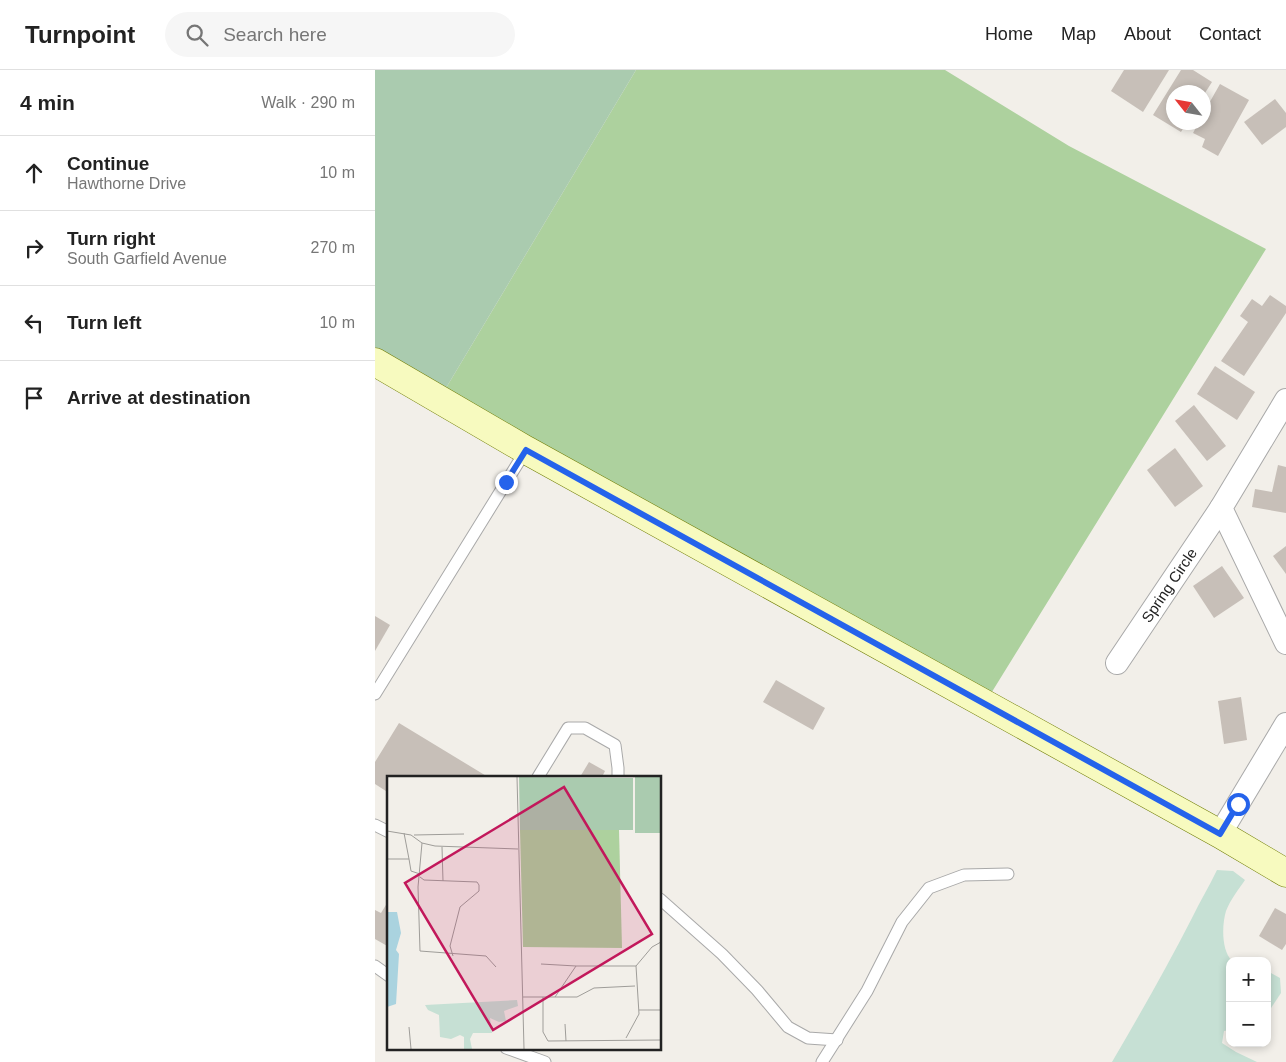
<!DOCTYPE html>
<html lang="en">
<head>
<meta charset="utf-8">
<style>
	body { margin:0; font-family:Arial,sans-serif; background:#f6f6f6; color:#222 }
	.controls { position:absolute; right:15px; bottom:15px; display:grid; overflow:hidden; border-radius:10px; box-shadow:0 2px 8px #0003 }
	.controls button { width:45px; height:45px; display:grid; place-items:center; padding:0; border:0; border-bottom:1px solid #e0e0e0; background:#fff; color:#222; font:25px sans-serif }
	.compass { position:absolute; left:791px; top:15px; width:45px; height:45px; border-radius:50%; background:#fff; box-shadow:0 2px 8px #0003; rotate:301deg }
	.stop { position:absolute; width:15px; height:15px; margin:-11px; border:4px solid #2563eb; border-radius:50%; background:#fff }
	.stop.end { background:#2563eb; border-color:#fff; box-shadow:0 1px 5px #0008 }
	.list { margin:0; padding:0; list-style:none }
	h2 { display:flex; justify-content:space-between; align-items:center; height:65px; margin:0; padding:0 20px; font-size:21px }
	h2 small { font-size:16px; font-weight:400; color:#767676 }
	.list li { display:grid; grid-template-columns:32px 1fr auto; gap:15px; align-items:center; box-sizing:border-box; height:75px; padding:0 20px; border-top:1px solid #e0e0e0 }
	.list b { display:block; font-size:19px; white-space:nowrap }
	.list p { margin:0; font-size:16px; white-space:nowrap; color:#767676 }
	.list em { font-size:16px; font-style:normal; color:#767676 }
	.icon { flex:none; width:28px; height:28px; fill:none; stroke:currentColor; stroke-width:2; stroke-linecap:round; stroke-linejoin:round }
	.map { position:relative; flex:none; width:911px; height:992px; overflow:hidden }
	header { display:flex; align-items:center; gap:30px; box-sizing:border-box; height:70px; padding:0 25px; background:#fff; border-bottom:1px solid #e0e0e0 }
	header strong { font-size:24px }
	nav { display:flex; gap:28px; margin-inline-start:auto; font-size:18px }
	.search { width:350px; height:45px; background:#f6f6f6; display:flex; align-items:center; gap:12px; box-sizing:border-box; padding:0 18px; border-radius:28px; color:#767676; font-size:19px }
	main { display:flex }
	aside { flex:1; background:#fff }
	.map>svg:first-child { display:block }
</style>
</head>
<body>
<header>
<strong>Turnpoint</strong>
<div class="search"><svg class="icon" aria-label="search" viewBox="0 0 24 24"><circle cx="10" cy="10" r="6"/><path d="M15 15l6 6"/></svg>Search here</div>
<nav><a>Home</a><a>Map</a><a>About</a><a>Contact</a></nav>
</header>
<main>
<aside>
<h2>4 min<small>Walk · 290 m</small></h2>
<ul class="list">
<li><svg class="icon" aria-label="ahead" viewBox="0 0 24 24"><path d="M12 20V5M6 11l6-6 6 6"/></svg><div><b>Continue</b><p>Hawthorne Drive</p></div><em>10 m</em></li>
<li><svg class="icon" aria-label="right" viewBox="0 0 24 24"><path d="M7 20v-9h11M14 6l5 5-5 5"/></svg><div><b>Turn right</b><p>South Garfield Avenue</p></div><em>270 m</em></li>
<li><svg class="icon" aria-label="left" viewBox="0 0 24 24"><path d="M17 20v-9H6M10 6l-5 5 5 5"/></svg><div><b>Turn left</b></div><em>10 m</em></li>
<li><svg class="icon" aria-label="arrive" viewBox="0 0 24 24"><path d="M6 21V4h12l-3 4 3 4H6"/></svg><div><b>Arrive at destination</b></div></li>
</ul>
</aside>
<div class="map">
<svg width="911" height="992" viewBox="0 0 911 992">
	<rect width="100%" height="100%" fill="#f2efe9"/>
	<path fill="#add19e" d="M261,0H570L694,76L891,179L615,625L196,393L71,318Z"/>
	<g fill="#c6e0d4">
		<path d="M842,800L858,801L870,810C864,819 855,830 851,841C847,854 846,880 857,891H855V960L849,961L847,973L861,982L882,992H737C765,944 792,897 817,848C825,831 834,817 842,800Z"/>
		<path d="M892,901L905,908L906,923L892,944Z"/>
	</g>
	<path fill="#aacbaf" d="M0,0H261L71,318L0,277Z"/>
	<g fill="#c7bfb8">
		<path d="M749,0H794L768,42L736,21Z"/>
		<path d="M806,0H818L837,12L828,26V22H798V52H812L806,62L778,45Z"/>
		<path d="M845,14L874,30L843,86L827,77L830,69L818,63L824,52H828V44Z"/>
		<path d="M900,29L911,43V57L887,75L869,52Z"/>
		<path d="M895,225L911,236V243L869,306L846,291L873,252L865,246L877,229L887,236Z"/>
		<path d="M840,296L880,322L862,350L822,324Z"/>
		<path d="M819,335L851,376L832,391L800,351Z"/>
		<path d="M800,378L828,416L800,437L772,400Z"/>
		<path d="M903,395L911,397V443L877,437L880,419L897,422Z"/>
		<path d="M911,476V504L898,486Z"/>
		<path d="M847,496L869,528L839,548L818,516Z"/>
		<path d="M0,546L15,555L0,581Z"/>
		<path d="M401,610L450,638L438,660L388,632Z"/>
		<path d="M866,627L872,670L849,674L843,631Z"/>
		<path d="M24,653L113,707H14V723L0,714V692Z"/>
		<path d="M214,692L230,701L227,707H205Z"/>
		<path d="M14,830V877L0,869V840L6,843Z"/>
		<path d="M900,838L911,844V874L907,880L884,866Z"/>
	</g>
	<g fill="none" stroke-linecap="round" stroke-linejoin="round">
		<defs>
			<g id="lane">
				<path d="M0,624L151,380"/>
				<path d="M163,707L193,658H210L240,675L243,698V707"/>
				<path d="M0,755L14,762"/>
				<path d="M285,829L347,884L382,920L413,957L433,968L462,970"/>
				<path d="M0,896L14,906"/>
				<path d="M131,978L170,992"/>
				<path d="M447,992L492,921L527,852L554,818L589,805L633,804"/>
			</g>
			<g id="street">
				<path d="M911,330L846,438L911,573"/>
				<path d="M742,593L846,438"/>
				<path d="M845,764L911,654"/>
			</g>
			<path id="secondary" d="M0,292L151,380L845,764L911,803"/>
		</defs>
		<use href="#lane" stroke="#a9a9a9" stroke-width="13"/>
		<use href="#street" stroke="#a9a9a9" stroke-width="24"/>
		<use href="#secondary" stroke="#707d05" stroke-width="29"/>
		<use href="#lane" stroke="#fff" stroke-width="11"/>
		<use href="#street" stroke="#fff" stroke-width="22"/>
		<use href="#secondary" stroke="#f7fabf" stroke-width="28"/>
	</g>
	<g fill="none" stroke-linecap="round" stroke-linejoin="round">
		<path stroke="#2563eb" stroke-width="6" d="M131,412L151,380L845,764L863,734"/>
	</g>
	<g text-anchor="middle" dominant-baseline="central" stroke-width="5" stroke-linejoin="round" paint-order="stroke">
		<g font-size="15" fill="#222" stroke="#fff">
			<text transform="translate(794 515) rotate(-56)">Spring Circle</text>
		</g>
	</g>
	<g transform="translate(12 706)">
		<rect width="274" height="274" fill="#f2efe9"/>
		<path d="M133,54H232L235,172L136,171Z" fill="#add19e"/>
		<path d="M130,224L131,230L117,235L119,245L112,246L103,242L105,257H86L83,263L85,273H77V261L73,259L64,263L53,261L52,239L41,234L38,229Z" fill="#c6e0d4"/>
		<path d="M132,1L246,2V54H133ZM248,1H274V57H248Z" fill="#aacbaf"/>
		<path d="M0,136H10L14,157L9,174L12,178L9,228L0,231Z" fill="#aad3df"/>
		<path fill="none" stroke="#9f9d99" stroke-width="1" d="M130,1L137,273M0,55L24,59L35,67L48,70L131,73M17,57L22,83M27,59L77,58M0,62V83M35,67L31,111L33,175L99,180L109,191M55,71L56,105M1,83H22L24,95L33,98M33,101L37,104L90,106L92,109V115L73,131L63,170L66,180M154,188L189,190M136,221H190L207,212L248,210M156,221V256L161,265L274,264M168,221L189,190H249L265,171L274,166M252,234H274M178,248L179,265M22,251L24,273M239,262L252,238L249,190"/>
		<path fill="#c2185b" fill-opacity="0.15" stroke="#c2185b" stroke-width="2.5" d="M177,11L265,158L106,254L18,107Z"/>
		<rect width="274" height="274" fill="none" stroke="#222" stroke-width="2.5"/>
	</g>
</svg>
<div class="controls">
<button>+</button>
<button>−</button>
</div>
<svg class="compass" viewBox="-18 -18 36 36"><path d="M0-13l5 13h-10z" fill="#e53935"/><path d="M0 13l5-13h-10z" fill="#767676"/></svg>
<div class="stop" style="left:863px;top:734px"></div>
<div class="stop end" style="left:131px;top:412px"></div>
</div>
</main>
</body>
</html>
